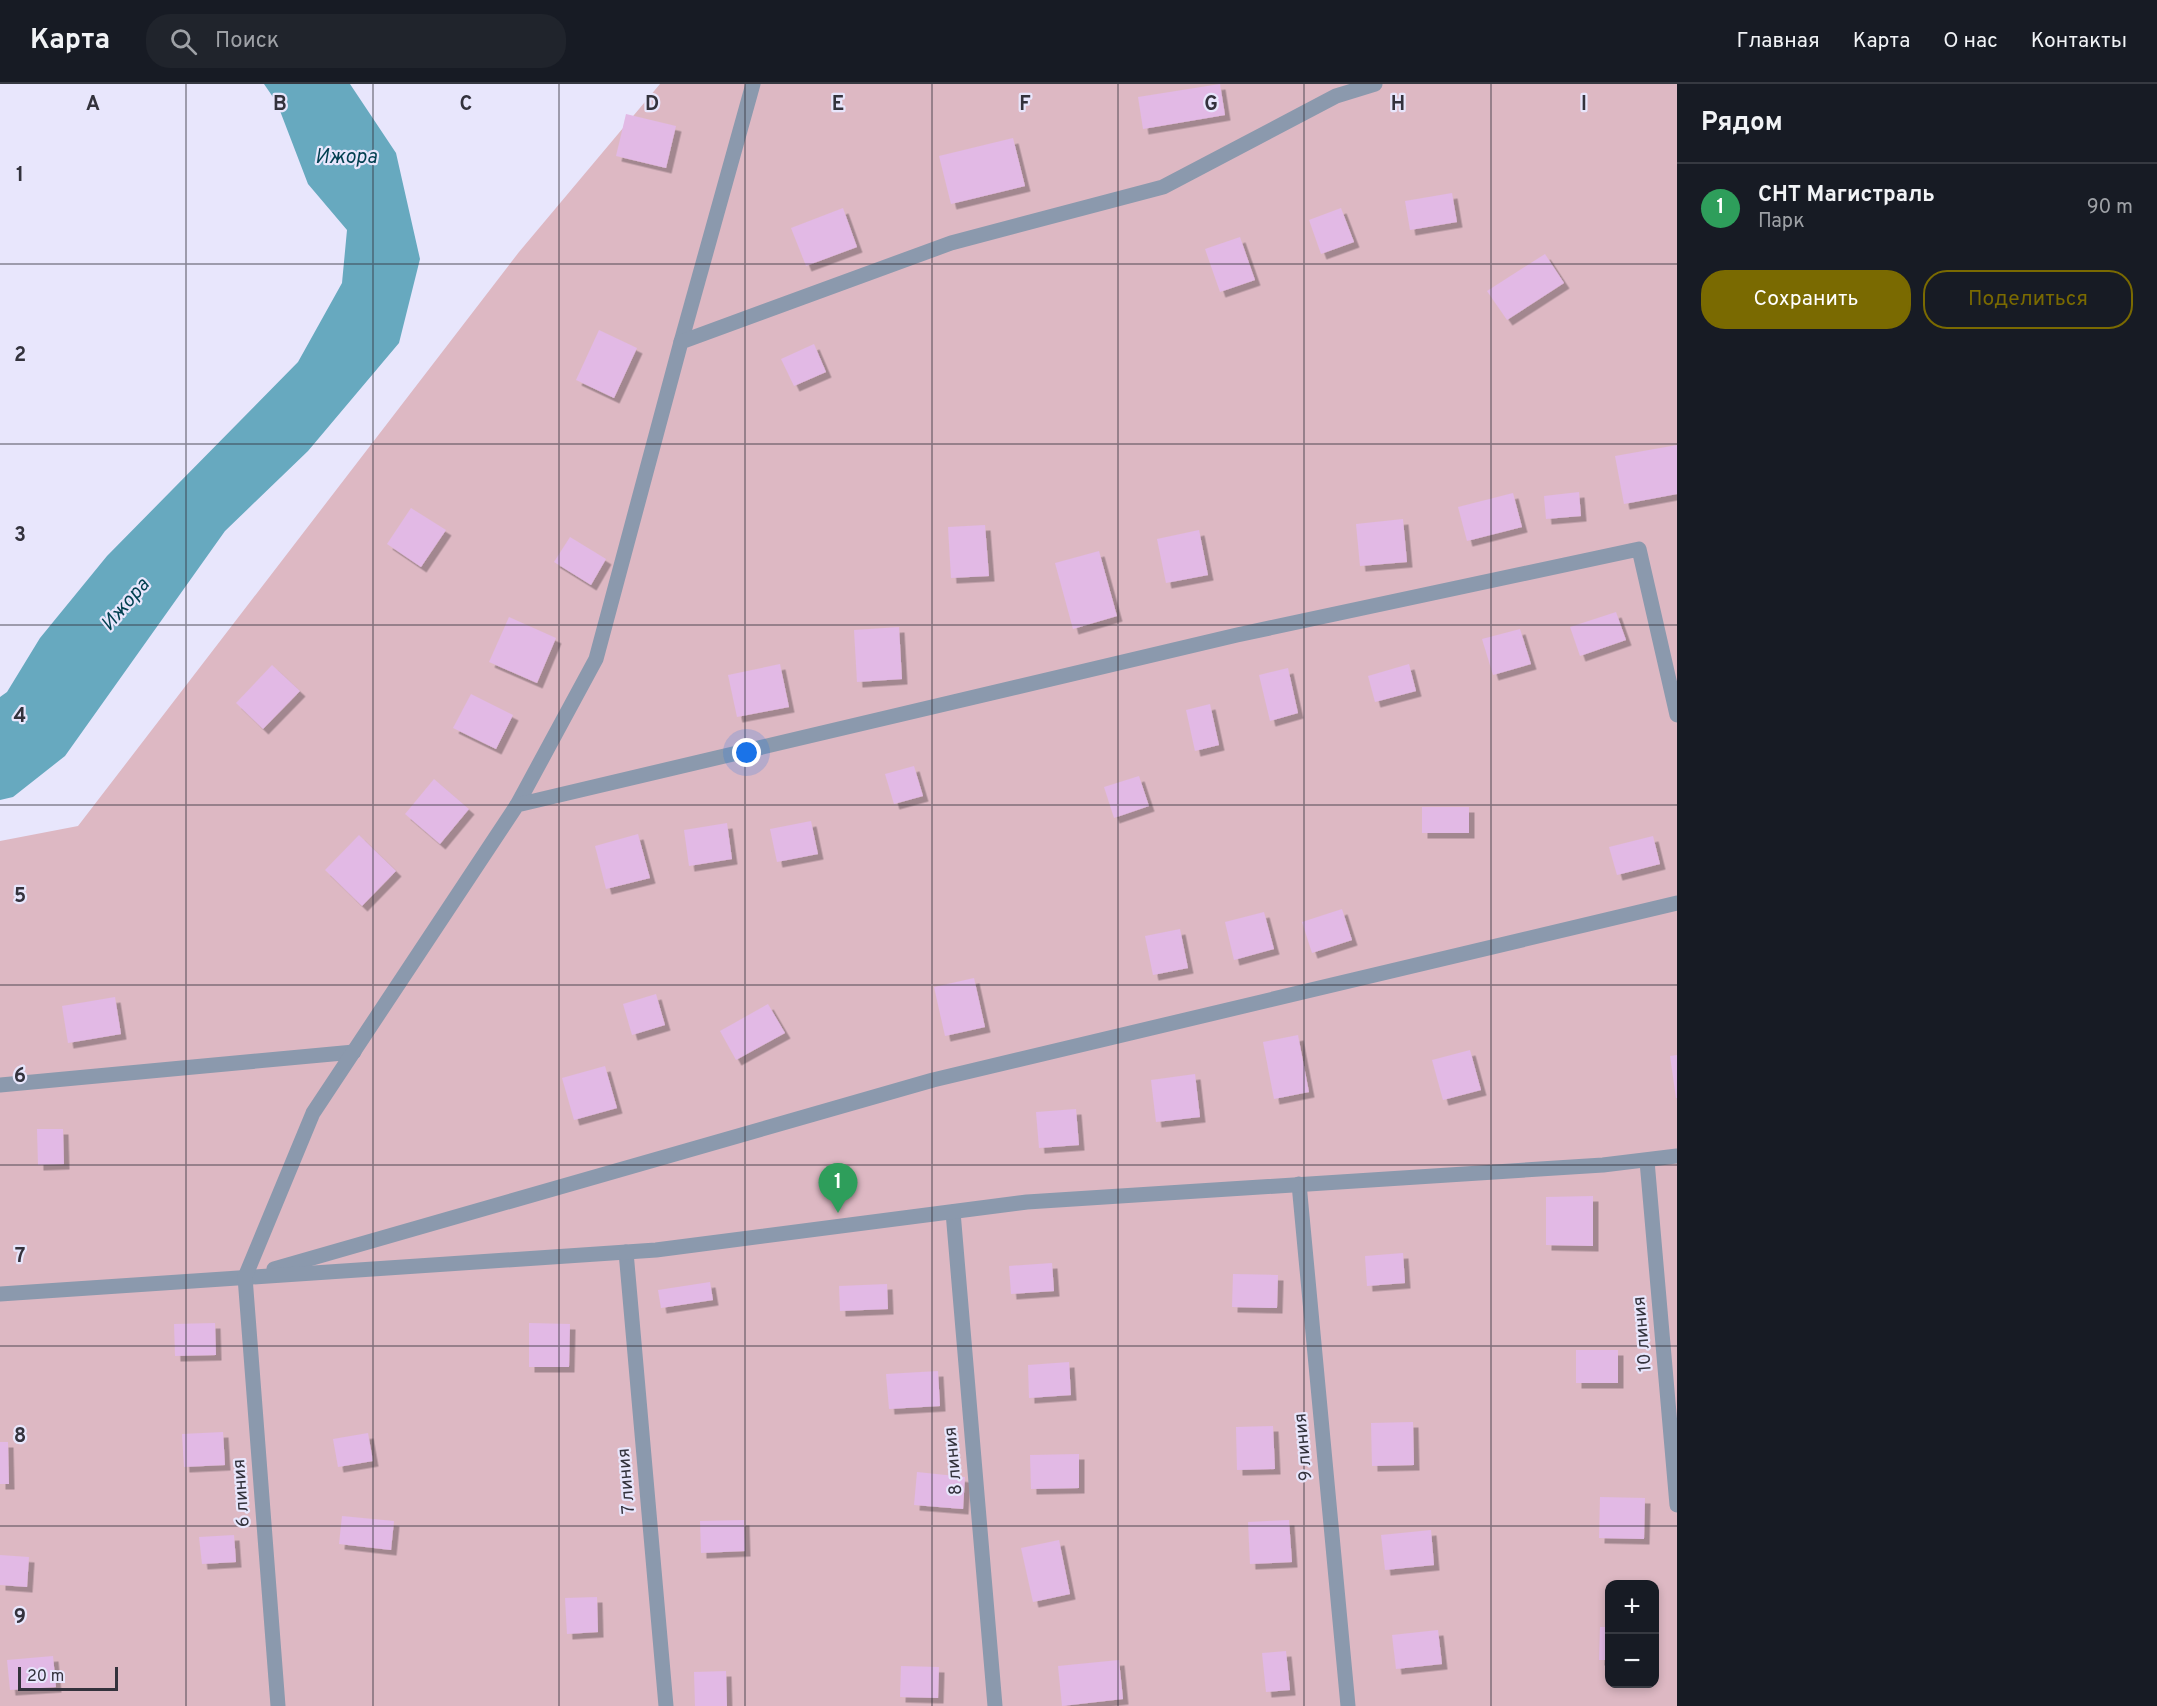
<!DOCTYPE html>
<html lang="ru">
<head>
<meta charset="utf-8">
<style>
	body { margin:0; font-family:Overpass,sans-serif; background:#20242c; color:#f1f3f6 }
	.controls { position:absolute; right:18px; bottom:18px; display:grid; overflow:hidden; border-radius:12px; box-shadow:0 3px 9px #0003 }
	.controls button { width:54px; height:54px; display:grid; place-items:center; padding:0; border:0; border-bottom:2px solid #363941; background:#171b24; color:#f1f3f6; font:30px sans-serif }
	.scale { position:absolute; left:18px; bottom:15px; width:100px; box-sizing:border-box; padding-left:6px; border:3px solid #33323c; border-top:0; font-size:16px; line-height:21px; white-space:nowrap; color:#33323c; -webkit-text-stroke:4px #e8e6fc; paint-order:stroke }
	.you { position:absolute; left:747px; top:669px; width:21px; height:21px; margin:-15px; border:4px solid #fff; border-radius:50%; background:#1a73e8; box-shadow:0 0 0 9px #1a73e833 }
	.badge { display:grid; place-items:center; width:39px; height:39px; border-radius:50%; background:#7a6a01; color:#fff; font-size:20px; font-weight:700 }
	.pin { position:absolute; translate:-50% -50px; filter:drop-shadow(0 2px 3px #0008) }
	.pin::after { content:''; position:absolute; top:32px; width:21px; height:18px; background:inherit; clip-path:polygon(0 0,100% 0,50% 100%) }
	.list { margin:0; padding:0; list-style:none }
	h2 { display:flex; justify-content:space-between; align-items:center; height:78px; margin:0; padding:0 24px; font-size:26px }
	h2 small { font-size:20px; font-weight:400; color:#9ea1a6 }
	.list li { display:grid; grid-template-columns:39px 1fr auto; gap:18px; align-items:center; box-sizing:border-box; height:90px; padding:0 24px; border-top:2px solid #363941 }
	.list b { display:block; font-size:22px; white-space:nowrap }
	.list p { margin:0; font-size:20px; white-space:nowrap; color:#9ea1a6 }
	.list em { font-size:20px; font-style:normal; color:#9ea1a6 }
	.actions { display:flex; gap:12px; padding:18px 24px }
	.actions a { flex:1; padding:14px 0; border:2px solid #7a6a01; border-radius:24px; text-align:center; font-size:21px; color:#7a6a01 }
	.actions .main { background:#7a6a01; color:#fff }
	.icon { flex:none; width:33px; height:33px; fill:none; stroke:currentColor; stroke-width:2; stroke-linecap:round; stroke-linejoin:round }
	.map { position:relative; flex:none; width:1677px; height:1622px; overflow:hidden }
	header { display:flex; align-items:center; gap:36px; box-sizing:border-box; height:84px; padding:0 30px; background:#171b24; border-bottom:2px solid #363941 }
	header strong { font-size:28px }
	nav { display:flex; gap:33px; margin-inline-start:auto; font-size:21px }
	.search { width:420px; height:54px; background:#20242c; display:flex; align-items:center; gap:15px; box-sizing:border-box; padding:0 21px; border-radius:24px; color:#9ea1a6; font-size:22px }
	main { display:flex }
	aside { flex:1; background:#171b24 }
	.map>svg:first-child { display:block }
</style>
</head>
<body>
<header>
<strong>Карта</strong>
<div class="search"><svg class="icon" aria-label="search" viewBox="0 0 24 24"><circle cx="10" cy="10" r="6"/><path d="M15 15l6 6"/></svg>Поиск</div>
<nav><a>Главная</a><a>Карта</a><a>О нас</a><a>Контакты</a></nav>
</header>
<main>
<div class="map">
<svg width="1677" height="1622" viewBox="0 0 1677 1622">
	<defs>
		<filter id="shadow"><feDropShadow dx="5.5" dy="5.5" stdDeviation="0" flood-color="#0004"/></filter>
	</defs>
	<rect width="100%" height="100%" fill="#e8e6fc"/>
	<path fill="#ddb8c3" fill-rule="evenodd" d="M660,0H1677V1622H0V757L78,742L519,168ZM1610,1500H1654V1600H1610Z"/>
	<path fill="#67a9bf" d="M264,0H350L396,69L420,175L399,259L308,367L225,447L65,672L13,713L0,716V613L7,608L40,554L107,472L298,278L342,199L347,146L308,100L277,19Z"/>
	<g fill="#e2b9e5" filter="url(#shadow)">
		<path d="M1220,0L1225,31L1143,45L1138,13Z"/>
		<path d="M626,30L676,42L666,84L616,72Z"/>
		<path d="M1013,54L1025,102L951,120L939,72Z"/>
		<path d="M1452,109L1457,138L1410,146L1405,117Z"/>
		<path d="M843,124L857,163L806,182L791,144Z"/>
		<path d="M1341,124L1354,158L1321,170L1309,136Z"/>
		<path d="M1240,153L1255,196L1220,208L1205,165Z"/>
		<path d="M1545,170L1564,199L1507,236L1487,207Z"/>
		<path d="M599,246L637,264L614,314L576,296Z"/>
		<path d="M814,260L826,288L794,302L781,275Z"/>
		<path d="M1677,361V410L1624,420L1615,372Z"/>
		<path d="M1579,408L1581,432L1546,435L1544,412Z"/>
		<path d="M1513,409L1522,443L1467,457L1458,423Z"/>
		<path d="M411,424L446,446L421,483L387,460Z"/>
		<path d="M1403,435L1407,478L1360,482L1356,440Z"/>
		<path d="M985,441L989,492L951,494L948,443Z"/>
		<path d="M1199,446L1208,491L1166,499L1157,455Z"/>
		<path d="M570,453L606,475L591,501L554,478Z"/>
		<path d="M1099,467L1117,532L1073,545L1055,479Z"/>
		<path d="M1616,528L1626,556L1580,572L1570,543Z"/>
		<path d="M509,533L556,554L537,599L489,578Z"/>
		<path d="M899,543L902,595L857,598L854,546Z"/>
		<path d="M1520,545L1531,580L1493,591L1482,555Z"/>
		<path d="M780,580L789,623L737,633L728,591Z"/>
		<path d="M1409,580L1416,607L1375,618L1368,592Z"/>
		<path d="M272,581L300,607L263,645L236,619Z"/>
		<path d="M1288,584L1298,629L1270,637L1259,591Z"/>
		<path d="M471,610L513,631L496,665L453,644Z"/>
		<path d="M1210,620L1219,661L1195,667L1186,626Z"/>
		<path d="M914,682L923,712L894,720L885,690Z"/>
		<path d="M1139,692L1149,722L1114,734L1104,703Z"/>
		<path d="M434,695L469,725L440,760L405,730Z"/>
		<rect x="1422" y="723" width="47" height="26"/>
		<path d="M811,737L818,770L777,778L770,745Z"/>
		<path d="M727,739L732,775L689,782L684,746Z"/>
		<path d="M638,750L650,794L606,805L595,762Z"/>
		<path d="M359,751L396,787L362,822L325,786Z"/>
		<path d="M1653,752L1660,780L1617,791L1609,763Z"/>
		<path d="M1342,825L1352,856L1312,869L1302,838Z"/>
		<path d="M1264,828L1274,865L1234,876L1225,838Z"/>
		<path d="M1180,845L1188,884L1153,891L1145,852Z"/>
		<path d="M974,894L985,943L945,952L934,903Z"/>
		<path d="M656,910L665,941L632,951L623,920Z"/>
		<path d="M115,913L121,950L68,959L62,922Z"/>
		<path d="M768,920L785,949L736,976L720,947Z"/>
		<path d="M1298,951L1309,1008L1274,1015L1263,958Z"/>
		<path d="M1470,966L1481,1006L1443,1016L1432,976Z"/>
		<path d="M1677,971V1014H1676L1670,972Z"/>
		<path d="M605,982L617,1024L574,1036L562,994Z"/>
		<path d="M1195,990L1200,1033L1156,1038L1151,996Z"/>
		<path d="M1076,1025L1079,1061L1039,1064L1036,1028Z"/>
		<path d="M37,1045H63L64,1080L38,1081Z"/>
		<path d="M1593,1112V1162L1546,1161V1113Z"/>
		<path d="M1403,1169L1405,1199L1367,1202L1365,1172Z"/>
		<path d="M1052,1179L1054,1207L1011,1210L1009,1182Z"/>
		<path d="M1233,1190L1278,1191L1277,1224L1232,1223Z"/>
		<path d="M710,1198L713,1216L661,1224L658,1206Z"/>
		<path d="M887,1200L888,1225L840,1227L839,1202Z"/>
		<path d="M215,1239L216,1271L175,1272L174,1240Z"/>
		<path d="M529,1239L570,1240L569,1283H529Z"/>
		<rect x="1576" y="1266" width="42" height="33"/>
		<path d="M1069,1278L1071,1311L1029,1314L1028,1281Z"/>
		<path d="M938,1287L940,1322L889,1325L886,1290Z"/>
		<path d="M1413,1338L1414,1381L1372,1382L1371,1339Z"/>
		<path d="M1273,1342L1275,1385L1237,1386L1236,1343Z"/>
		<path d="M223,1348L225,1381L184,1383L182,1350Z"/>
		<path d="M368,1349L373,1377L338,1383L333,1355Z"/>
		<path d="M0,1358H8L9,1400H0Z"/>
		<path d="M1079,1370V1404L1031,1405L1030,1371Z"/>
		<path d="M917,1388L965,1393L963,1425L914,1421Z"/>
		<path d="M1600,1413L1645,1414L1644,1455L1599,1454Z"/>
		<path d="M342,1432L394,1437L391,1466L339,1460Z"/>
		<path d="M744,1436L745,1467L701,1469L700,1437Z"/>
		<path d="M1289,1436L1292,1478L1250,1480L1248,1438Z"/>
		<path d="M1431,1446L1434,1481L1385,1486L1381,1451Z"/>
		<path d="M234,1451L236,1478L202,1480L199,1453Z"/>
		<path d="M1059,1456L1070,1510L1033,1518L1021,1464Z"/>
		<path d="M0,1471L29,1473L27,1503L0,1501Z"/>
		<path d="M597,1513L598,1548L567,1550L565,1514Z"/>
		<path d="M1600,1543H1610V1576H1599Z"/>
		<path d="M1438,1546L1442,1580L1396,1585L1392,1551Z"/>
		<path d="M1286,1567L1290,1606L1266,1608L1262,1569Z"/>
		<path d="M53,1572L56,1603L10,1606L7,1576Z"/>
		<path d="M1119,1576L1123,1615L1062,1622L1058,1582Z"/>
		<path d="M901,1582L939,1583L938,1614L900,1613Z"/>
		<path d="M726,1587L727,1622H695L694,1588Z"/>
	</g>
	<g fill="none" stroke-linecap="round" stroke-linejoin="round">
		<g stroke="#8b99ad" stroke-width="15">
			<path d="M681,258L753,0"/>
			<path d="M517,721L596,575L681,258L951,159L1163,103L1336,12L1375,0"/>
			<path d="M0,1001L354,968"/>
			<path d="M1647,1077L1677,1421"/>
			<path d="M1299,1100L1348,1622"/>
			<path d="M953,1128L995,1622"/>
			<path d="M626,1168L666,1622"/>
			<path d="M274,1185L933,996L1677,819"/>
			<path d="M0,1210L656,1166L1027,1118L1603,1081L1677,1072"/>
			<path d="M278,1622L245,1193L313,1029L517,721L1237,551L1639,465L1677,631"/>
		</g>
	</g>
	<path fill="none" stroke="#33323c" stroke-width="1.5" stroke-opacity="0.55" d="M186,0V1622M373,0V1622M559,0V1622M745,0V1622M932,0V1622M1118,0V1622M1304,0V1622M1491,0V1622M0,180H1677M0,360H1677M0,541H1677M0,721H1677M0,901H1677M0,1081H1677M0,1262H1677M0,1442H1677"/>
	<g text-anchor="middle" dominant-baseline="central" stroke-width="4.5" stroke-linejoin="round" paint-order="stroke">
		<g font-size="18" fill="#33323c" stroke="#e8e6fc">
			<text transform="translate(1643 1250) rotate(-95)">10 линия</text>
			<text transform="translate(1304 1363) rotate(-95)">9 линия</text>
			<text transform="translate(954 1377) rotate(-95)">8 линия</text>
			<text transform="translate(627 1397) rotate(-95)">7 линия</text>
			<text transform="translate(242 1409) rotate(-94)">6 линия</text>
		</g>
		<g font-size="20" font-style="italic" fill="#003f4f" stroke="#e8e6fc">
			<text x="346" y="74">Ижора</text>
			<text transform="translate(126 521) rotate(-49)">Ижора</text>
		</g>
	</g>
	<g font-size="20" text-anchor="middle" font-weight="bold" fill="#33323c" stroke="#e8e6fc" stroke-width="4.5" stroke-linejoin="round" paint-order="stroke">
		<text x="93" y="26">A</text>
		<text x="280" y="26">B</text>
		<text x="466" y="26">C</text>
		<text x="652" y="26">D</text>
		<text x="838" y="26">E</text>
		<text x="1025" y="26">F</text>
		<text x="1211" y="26">G</text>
		<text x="1398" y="26">H</text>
		<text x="1584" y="26">I</text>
		<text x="20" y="97">1</text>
		<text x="20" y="277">2</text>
		<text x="20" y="457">3</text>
		<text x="20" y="638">4</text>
		<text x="20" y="818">5</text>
		<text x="20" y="998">6</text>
		<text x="20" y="1178">7</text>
		<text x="20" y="1358">8</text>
		<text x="20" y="1539">9</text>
	</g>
</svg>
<div class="controls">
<button>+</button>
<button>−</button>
</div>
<div class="scale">20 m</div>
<div class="you"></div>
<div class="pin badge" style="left:838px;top:1129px;background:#2e9e5b">1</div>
</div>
<aside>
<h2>Рядом<small></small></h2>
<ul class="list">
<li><span class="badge" style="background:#2e9e5b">1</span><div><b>СНТ Магистраль</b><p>Парк</p></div><em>90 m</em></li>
</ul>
<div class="actions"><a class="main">Сохранить</a><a>Поделиться</a></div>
</aside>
</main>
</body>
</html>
